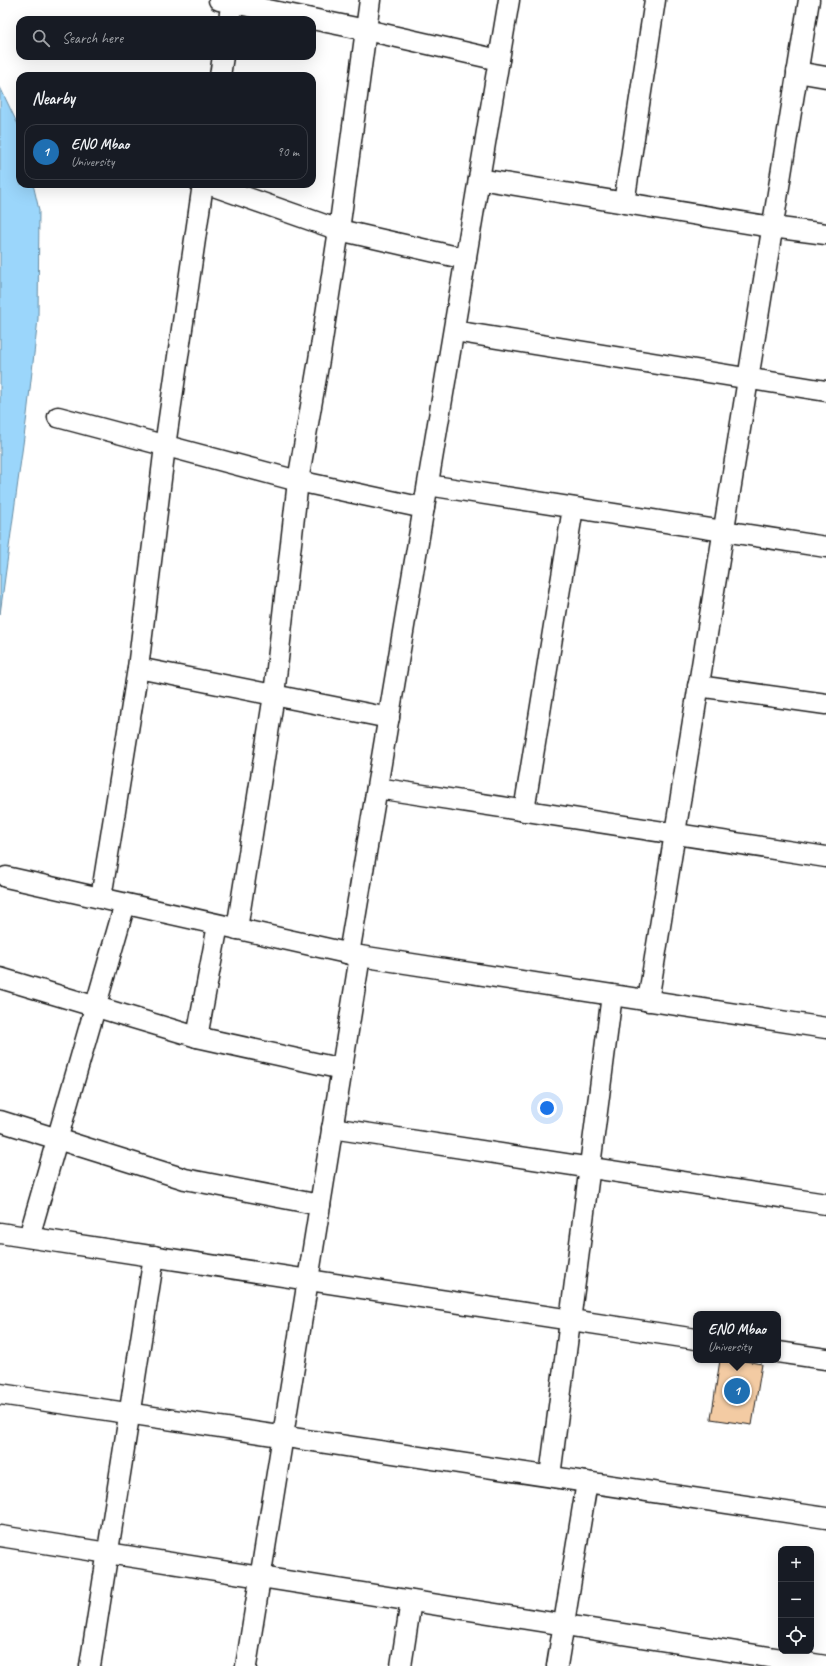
<!DOCTYPE html>
<html lang="en">
<head>
<meta charset="utf-8">
<style>
	body { margin:0; font-family:Caveat,sans-serif; background:#242831; color:#f1f3f6 }
	.controls { position:absolute; right:12px; bottom:12px; display:grid; overflow:hidden; border-radius:8px; box-shadow:0 4px 16px #0002 }
	.controls button { width:36px; height:36px; display:grid; place-items:center; padding:0; border:0; border-bottom:1px solid #363941; background:#171b24; color:#f1f3f6; font:20px sans-serif }
	.you { position:absolute; left:547px; top:1108px; width:14px; height:14px; margin:-10px; border:3px solid #fff; border-radius:50%; background:#1a73e8; box-shadow:0 0 0 6px #1a73e833 }
	.badge { display:grid; place-items:center; width:26px; height:26px; border-radius:50%; background:#1f6fb2; color:#fff; font-size:13px; font-weight:700 }
	.pin { position:absolute; translate:-50% -50%; border:2px solid #fff; box-shadow:0 1px 4px #0006 }
	.popup { position:absolute; left:693px; top:1311px; width:88px; height:52px; box-sizing:border-box; display:grid; place-content:center; border-radius:8px; background:#171b24; filter:drop-shadow(0 1px 3px #0005); font-size:13px; white-space:nowrap; color:#9ea1a6 }
	.popup b { font-size:15px; color:#f1f3f6 }
	.popup::after { content:''; position:absolute; left:50%; top:100%; margin-left:-8px; border:8px solid transparent; border-top-color:#171b24 }
	.list { margin:0; padding:0; list-style:none }
	h2 { display:flex; justify-content:space-between; align-items:center; height:52px; margin:0; padding:0 16px; font-size:17px }
	h2 small { font-size:13px; font-weight:400; color:#9ea1a6 }
	.list li { display:grid; grid-template-columns:26px 1fr auto; gap:12px; align-items:center; box-sizing:border-box; height:56px; margin:0 8px 8px; padding:0 8px; border:1px solid #363941; border-radius:12px }
	.list b { display:block; font-size:15px; white-space:nowrap }
	.list p { margin:0; font-size:13px; white-space:nowrap; color:#9ea1a6 }
	.list em { font-size:13px; font-style:normal; color:#9ea1a6 }
	.icon { flex:none; width:22px; height:22px; fill:none; stroke:currentColor; stroke-width:2; stroke-linecap:round; stroke-linejoin:round }
	.map { position:relative; flex:none; width:826px; height:1666px; overflow:hidden }
	.search { position:absolute; background:#171b24; box-shadow:0 4px 16px #0002; left:16px; top:16px; width:300px; height:44px; display:flex; align-items:center; gap:10px; box-sizing:border-box; padding:0 14px; border-radius:12px; color:#9ea1a6; font-size:15px }
	.panel { position:absolute; background:#171b24; box-shadow:0 4px 16px #0002; left:16px; top:72px; width:300px; height:116px; border-radius:12px }
	.map>svg:first-child { display:block }
</style>
</head>
<body>
<div class="map">
<svg width="826" height="1666" viewBox="0 0 826 1666">
	<rect width="100%" height="100%" fill="#fff"/>
	<filter id="ink" filterUnits="userSpaceOnUse"><feTurbulence type="fractalNoise" baseFrequency=".025" numOctaves="2"/><feDisplacementMap in="SourceGraphic" scale="8" xChannelSelector="R" yChannelSelector="G"/><feConvolveMatrix kernelMatrix="1 2 1 2 8 2 1 2 1" color-interpolation-filters="sRGB"/></filter>
	<g filter="url(#ink)">
		<path fill="#9bd6fb" stroke="#688ca2" d="M0,87L20,129V184H33L39,210L38,319L27,415L0,614Z"/>
		<path fill="#f3cba3" stroke="#1c1c1c" d="M720,1360H739L762,1364L752,1425L711,1419Z"/>
		<g fill="none" stroke-linecap="round" stroke-linejoin="round">
			<defs>
				<g id="street">
					<path d="M219,0L366,30L499,60"/>
					<path d="M229,20L232,0"/>
					<path d="M797,72L826,77"/>
					<path d="M220,76L223,56"/>
					<path d="M479,179L772,227L826,234"/>
					<path d="M208,184L339,230L466,259"/>
					<path d="M624,203L655,0"/>
					<path d="M454,331L826,391"/>
					<path d="M58,417L298,481L424,508"/>
					<path d="M428,485L826,547"/>
					<path d="M138,668L389,718"/>
					<path d="M698,686L826,704"/>
					<path d="M377,788L826,857"/>
					<path d="M524,811L573,508"/>
					<path d="M6,877L360,956L826,1028"/>
					<path d="M101,898L138,668L165,446L203,184"/>
					<path d="M237,929L274,695L298,481L319,360L339,230L370,0"/>
					<path d="M349,954L509,0"/>
					<path d="M0,978L197,1037L342,1069"/>
					<path d="M648,1001L809,0"/>
					<path d="M197,1037L218,925"/>
					<path d="M0,1121L185,1179L320,1205"/>
					<path d="M332,1128L826,1204"/>
					<path d="M0,1233L696,1339"/>
					<path d="M29,1237L125,904"/>
					<path d="M778,1352L826,1359"/>
					<path d="M0,1394L826,1518"/>
					<path d="M550,1476L612,995"/>
					<path d="M0,1536L826,1666"/>
					<path d="M90,1666L154,1256"/>
					<path d="M246,1666L360,956"/>
					<path d="M401,1666L411,1601"/>
					<path d="M557,1666L587,1482"/>
				</g>
			</defs>
			<use href="#street" stroke="#1c1c1c" stroke-width="23"/>
			<use href="#street" stroke="#fff" stroke-width="20"/>
		</g>
	</g>
</svg>
<div class="controls">
<button>+</button>
<button>−</button>
<button><svg class="icon" aria-label="locate" viewBox="0 0 24 24"><circle cx="12" cy="12" r="6"/><path d="M12 2v4M12 18v4M2 12h4M18 12h4"/></svg></button>
</div>
<div class="you"></div>
<div class="pin badge" style="left:737px;top:1391px">1</div>
<div class="popup"><b>ENO Mbao</b>University</div>
<div class="search"><svg class="icon" aria-label="search" viewBox="0 0 24 24"><circle cx="10" cy="10" r="6"/><path d="M15 15l6 6"/></svg>Search here</div>
<section class="panel">
<h2>Nearby<small></small></h2>
<ul class="list">
<li><span class="badge">1</span><div><b>ENO Mbao</b><p>University</p></div><em>90 m</em></li>
</ul>
</section>
</div>
</body>
</html>
